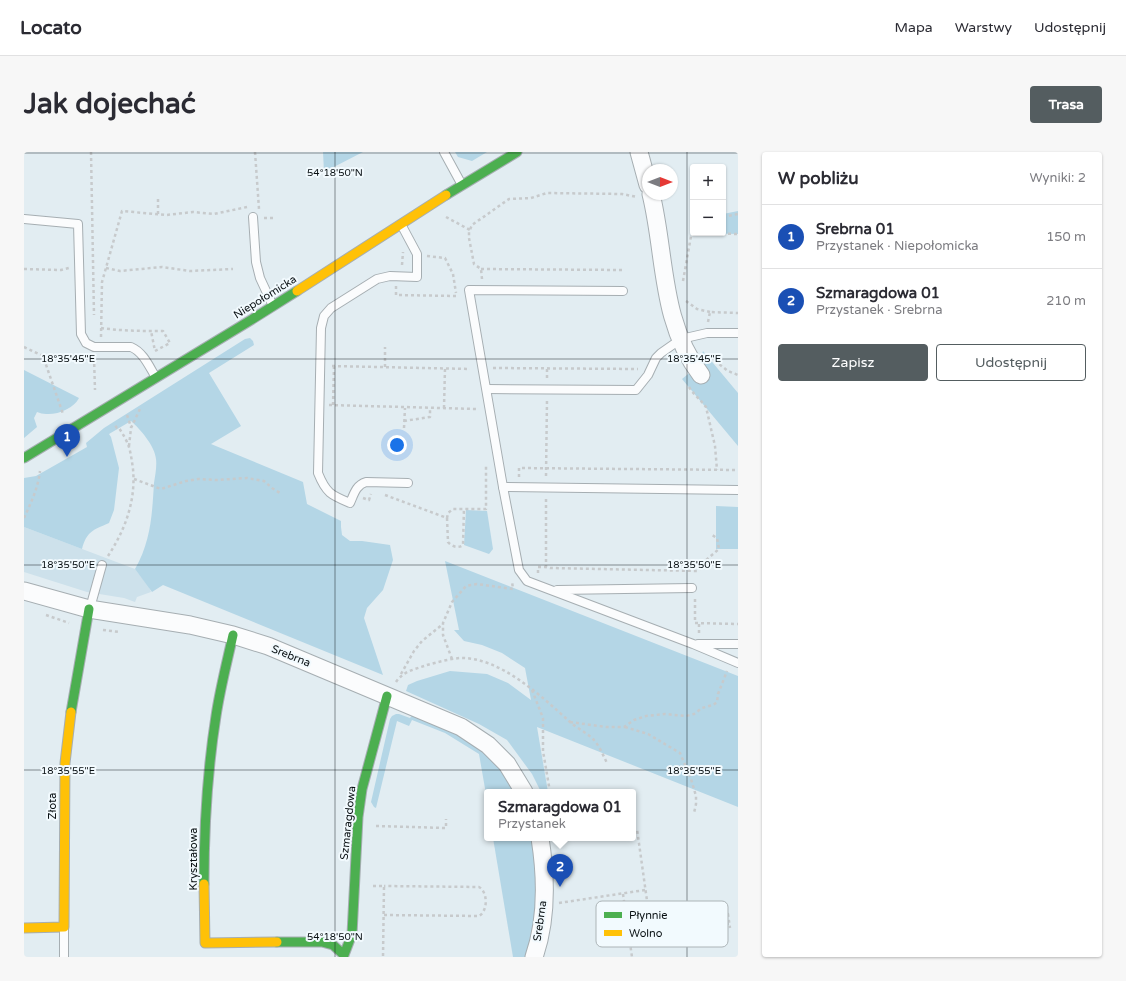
<!DOCTYPE html>
<html lang="pl">
<head>
<meta charset="utf-8">
<style>
	body { margin:0; font-family:"Varela Round",sans-serif; background:#f7f7f7; color:#2b2b33 }
	.controls { position:absolute; right:12px; top:12px; display:grid; overflow:hidden; border-radius:4px; box-shadow:0 1px 3px #0004 }
	.controls button { width:36px; height:36px; display:grid; place-items:center; padding:0; border:0; border-bottom:1px solid #e1e1e2; background:#fff; color:#2b2b33; font:20px sans-serif }
	.compass { position:absolute; left:618px; top:12px; width:36px; height:36px; border-radius:50%; background:#fff; box-shadow:0 1px 3px #0004; rotate:90deg }
	.you { position:absolute; left:373px; top:293px; width:14px; height:14px; margin:-10px; border:3px solid #fff; border-radius:50%; background:#1a73e8; box-shadow:0 0 0 6px #1a73e833 }
	.badge { display:grid; place-items:center; width:26px; height:26px; border-radius:50%; background:#545d60; color:#fff; font-size:13px; font-weight:700 }
	.pin { position:absolute; translate:-50% -33px; filter:drop-shadow(0 1px 2px #0008) }
	.pin::after { content:''; position:absolute; top:21px; width:14px; height:12px; background:inherit; clip-path:polygon(0 0,100% 0,50% 100%) }
	.popup { position:absolute; left:460px; top:637px; width:152px; height:52px; box-sizing:border-box; display:grid; place-content:center; border-radius:4px; background:#fff; filter:drop-shadow(0 1px 3px #0005); font-size:13px; white-space:nowrap; color:#7c7c81 }
	.popup b { font-size:15px; color:#2b2b33 }
	.popup::after { content:''; position:absolute; left:50%; top:100%; margin-left:-8px; border:8px solid transparent; border-top-color:#fff }
	.list { margin:0; padding:0; list-style:none }
	h2 { display:flex; justify-content:space-between; align-items:center; height:52px; margin:0; padding:0 16px; font-size:17px }
	h2 small { font-size:13px; font-weight:400; color:#7c7c81 }
	.list li { display:grid; grid-template-columns:26px 1fr auto; gap:12px; align-items:center; box-sizing:border-box; height:64px; padding:0 16px; border-top:1px solid #e1e1e2 }
	.list b { display:block; font-size:15px; white-space:nowrap }
	.list p { margin:0; font-size:13px; white-space:nowrap; color:#7c7c81 }
	.list em { font-size:13px; font-style:normal; color:#7c7c81 }
	.actions { display:flex; gap:8px; padding:12px 16px }
	.actions a { flex:1; padding:9px 0; border:1px solid #545d60; border-radius:4px; text-align:center; font-size:14px; color:#545d60 }
	.actions .main { background:#545d60; color:#fff }
	.map { position:relative; flex:none; width:714px; height:805px; overflow:hidden; border-radius:4px }
	header { display:flex; align-items:center; gap:24px; box-sizing:border-box; height:56px; padding:0 20px; background:#fff; border-bottom:1px solid #e1e1e2 }
	header strong { font-size:19px }
	nav { display:flex; gap:22px; margin-inline-start:auto; font-size:14px }
	.intro { display:flex; align-items:center; justify-content:space-between; box-sizing:border-box; height:96px; padding:0 24px }
	h1 { margin:0; font-size:28px }
	.button { padding:10px 18px; border-radius:4px; background:#545d60; color:#fff; font-size:14px; font-weight:700 }
	main { display:flex; gap:24px; padding:0 24px }
	aside { flex:1; background:#fff; border-radius:4px; box-shadow:0 1px 3px #0004 }
	.map>svg:first-child { display:block }
</style>
</head>
<body>
<header>
<strong>Locato</strong>
<nav><a>Mapa</a><a>Warstwy</a><a>Udostępnij</a></nav>
</header>
<div class="intro"><h1>Jak dojechać</h1><a class="button">Trasa</a></div>
<main>
<div class="map">
<svg width="714" height="805" viewBox="0 0 714 805">
	<rect width="100%" height="100%" fill="#e2edf2"/>
	<path fill="#cde1eb" d="M0,375L111,417L125,435L127,440L113,445L111,450L100,446L63,440L0,420Z"/>
	<g fill="#b4d6e6">
		<path d="M299,0H339L300,20Z"/>
		<path d="M431,0H463L448,9L434,5Z"/>
		<path d="M714,59V82L671,81H699V62Z"/>
		<path d="M226,186L229,189L230,193L185,221L217,274L187,292L279,330L283,352L317,369V375L318,383L326,389H338L366,393L369,408L359,438L343,456L340,466L359,523L139,433L128,440L111,417C127,389 128,363 130,331C131,324 133,315 132,307C131,294 116,277 107,269L85,282L87,285L95,316L90,358L85,371C69,378 63,379 58,397L0,375V326L12,324L63,295L62,291L80,276L221,187Z"/>
		<path d="M679,199L714,241V294L658,227L680,209L678,202Z"/>
		<path d="M0,218L55,246C50,256 34,263 22,262C19,262 16,261 13,260L10,266L13,275L0,286Z"/>
		<path d="M692,354L714,355V397H692Z"/>
		<path d="M442,358L463,359L469,397L465,402L440,393Z"/>
		<path d="M421,409L714,524V655L513,575L524,640H517L508,622L483,588L455,572L382,539L384,533L393,529L426,519L463,522L484,531L507,548L501,516L478,501L458,493L440,489L430,478H435Z"/>
		<path d="M372,562H375L386,566L389,562C404,569 420,575 434,583C457,595 479,617 491,640H463V648L455,602L421,581L388,568L385,574L373,569L352,656L350,655L347,650L366,567L368,564Z"/>
		<path d="M469,686H507C516,728 512,764 503,805H489Z"/>
	</g>
	<g fill="none" stroke-linecap="round" stroke-linejoin="round">
		<defs>
			<g id="lane">
				<path d="M420,0L438,33"/>
				<path d="M229,65L232,110L236,126L249,154"/>
				<path d="M0,67L54,72L57,182L62,191L70,195H107C119,200 125,214 131,224"/>
				<path d="M378,74L393,102V125L366,124L353,127L307,156L300,164L297,176L294,321C302,341 307,343 326,351C330,342 332,333 342,330L384,331"/>
				<path d="M599,139L445,138L479,335L495,418L503,429L669,492L714,511"/>
				<path d="M463,237L612,238L624,223L632,206L637,201L657,187L683,181H714"/>
				<path d="M479,335L714,338"/>
				<path d="M533,438L668,436"/>
				<path d="M66,456L78,413"/>
				<path d="M674,492H714"/>
				<path d="M40,776V805"/>
			</g>
			<g id="street">
				<path d="M615,0L624,33"/>
				<path d="M627,42C642,103 636,170 677,223"/>
				<path d="M0,439L65,457L166,473L209,483L244,494L437,575L464,593L483,612L500,640"/>
				<path d="M510,805C523,768 522,724 516,686"/>
			</g>
			<g id="fast">
				<path d="M422,43L493,0"/>
				<path d="M0,306L227,168L273,139"/>
				<path d="M47,560L65,457"/>
				<path d="M180,732C180,675 183,621 192,564C196,537 203,510 209,483"/>
				<path d="M253,790H298L309,793L320,803L328,782L334,665L338,637L363,544"/>
			</g>
			<g id="slow">
				<path d="M273,139L422,43"/>
				<path d="M180,732L181,791L253,790"/>
				<path d="M0,776L40,775L41,611L47,560"/>
			</g>
		</defs>
		<use href="#lane" stroke="#a6aeb2" stroke-width="10"/>
		<use href="#street" stroke="#a6aeb2" stroke-width="19"/>
		<use href="#fast" stroke="#a6aeb2" stroke-width="11"/>
		<use href="#slow" stroke="#a6aeb2" stroke-width="11"/>
		<g stroke="#c7cacc" stroke-width="2.5" stroke-dasharray="3 3" stroke-linecap="butt">
			<path d="M67,0L70,163"/>
			<path d="M231,0L235,57"/>
			<path d="M134,47V63"/>
			<path d="M422,65L446,78"/>
			<path d="M699,65L714,62"/>
			<path d="M240,66H249"/>
			<path d="M668,81L714,82"/>
			<path d="M403,104L421,106L429,122L432,141"/>
			<path d="M378,113L379,100"/>
			<path d="M82,116L96,119L138,115L166,119L209,117"/>
			<path d="M0,117L37,118L45,116"/>
			<path d="M457,117L599,118"/>
			<path d="M458,127L457,117L450,112L445,86V80L448,73L485,47L507,46L523,41L598,42L613,45"/>
			<path d="M659,129L669,73"/>
			<path d="M372,134V143L433,144"/>
			<path d="M662,149L673,157L686,160"/>
			<path d="M684,170L686,160L714,161"/>
			<path d="M77,176C98,179 118,179 139,179L146,191L131,199L127,179"/>
			<path d="M77,185L78,130L98,59L142,63L169,60L190,62L223,55"/>
			<path d="M0,195L19,204L39,262"/>
			<path d="M686,205L704,219L714,223"/>
			<path d="M70,206L71,238"/>
			<path d="M308,214L446,217"/>
			<path d="M361,215V195"/>
			<path d="M469,216L614,217"/>
			<path d="M523,226V217"/>
			<path d="M665,235C670,243 677,248 682,255L691,294L693,318"/>
			<path d="M305,253L453,257"/>
			<path d="M309,253L310,214"/>
			<path d="M420,256L421,216"/>
			<path d="M103,263L107,275"/>
			<path d="M380,269L406,265V256"/>
			<path d="M380,276L381,256"/>
			<path d="M105,294L107,276L116,257"/>
			<path d="M522,324L523,247"/>
			<path d="M495,325V316L714,318"/>
			<path d="M110,327L137,337L162,329L174,327L193,328L223,326L240,329L248,336L256,341"/>
			<path d="M361,343L423,366L424,361L429,357H462V313"/>
			<path d="M339,346L345,348L347,342"/>
			<path d="M522,347V415L526,416L674,419L682,408L695,397L693,386L688,383"/>
			<path d="M0,366C7,351 14,336 16,319"/>
			<path d="M423,366L424,390C427,394 434,397 439,393L440,356"/>
			<path d="M84,404C101,378 112,349 109,317C108,310 107,302 105,295C103,289 99,282 95,276H93L90,272"/>
			<path d="M514,421V415H522"/>
			<path d="M671,447V471L714,472"/>
			<path d="M22,463L45,471"/>
			<path d="M79,478L96,480"/>
			<path d="M675,481V471"/>
			<path d="M428,507L419,483V471L428,450L442,434L453,432L489,437L488,429"/>
			<path d="M377,522L390,499L398,489L419,472"/>
			<path d="M372,530C379,519 392,517 403,513C414,510 425,507 436,506C476,505 517,544 545,569C552,576 562,580 569,587C575,593 579,603 583,611"/>
			<path d="M508,538L519,566V599L526,640"/>
			<path d="M546,570L582,575H600L610,568L622,564L641,562L662,564L670,562L678,556L689,553L693,550L694,542L703,519"/>
			<path d="M601,575L624,582L656,601L667,627L672,644V652L670,661"/>
			<path d="M352,674L422,676V667"/>
			<path d="M609,678L613,677L625,763L635,772L704,762L706,776"/>
			<path d="M581,686V690"/>
			<path d="M532,690L549,686"/>
			<path d="M349,734H360L359,805"/>
			<path d="M599,742L608,805"/>
			<path d="M535,751L621,738"/>
			<path d="M360,763L455,764C464,759 464,740 455,735L360,734"/>
			<path d="M665,770L667,781"/>
			<path d="M666,778L656,780L655,772L665,771L705,772"/>
			<path d="M594,793L606,791"/>
		</g>
		<use href="#lane" stroke="#fbfcfd" stroke-width="8"/>
		<use href="#street" stroke="#fbfcfd" stroke-width="17"/>
		<use href="#fast" stroke="#4caf50" stroke-width="9"/>
		<use href="#slow" stroke="#ffc107" stroke-width="9"/>
	</g>
	<path fill="none" stroke="#080f12" stroke-width="1" stroke-opacity="0.45" d="M311,0V805M663,0V805M0,1H714M0,207H714M0,413H714M0,618H714"/>
	<g text-anchor="middle" dominant-baseline="central" stroke-width="4" stroke-linejoin="round" paint-order="stroke">
		<g font-size="11" fill="#080f12" stroke="#f2fafe">
			<text transform="translate(241 145) rotate(-32)">Niepołomicka</text>
			<text transform="translate(267 504) rotate(22)">Srebrna</text>
			<text transform="translate(28 654) rotate(-90)">Złota</text>
			<text transform="translate(324 671) rotate(-84)">Szmaragdowa</text>
			<text transform="translate(169 707) rotate(-90)">Kryształowa</text>
			<text transform="translate(516 769) rotate(-82)">Srebrna</text>
		</g>
	</g>
	<rect x="572" y="749" width="132" height="46" rx="6" fill="#f2fafe" stroke="#acb4b7" stroke-width="1"/>
	<rect x="580" y="760" width="18" height="6" fill="#4caf50"/>
	<rect x="580" y="778" width="18" height="6" fill="#ffc107"/>
	<g font-size="11" fill="#080f12">
		<text x="605" y="767">Płynnie</text>
		<text x="605" y="785">Wolno</text>
	</g>
	<g font-size="10" text-anchor="middle" fill="#080f12" stroke="#f2fafe" stroke-width="4" stroke-linejoin="round" paint-order="stroke">
		<text x="311" y="24">54°18'50"N</text>
		<text x="670" y="210">18°35'45"E</text>
		<text x="44" y="210">18°35'45"E</text>
		<text x="670" y="416">18°35'50"E</text>
		<text x="44" y="416">18°35'50"E</text>
		<text x="44" y="622">18°35'55"E</text>
		<text x="670" y="622">18°35'55"E</text>
		<text x="311" y="788">54°18'50"N</text>
	</g>
</svg>
<div class="controls">
<button>+</button>
<button>−</button>
</div>
<svg class="compass" viewBox="-18 -18 36 36"><path d="M0-13l5 13h-10z" fill="#e53935"/><path d="M0 13l5-13h-10z" fill="#7c7c81"/></svg>
<div class="you"></div>
<div class="pin badge" style="left:43px;top:305px;background:#1a4fb4">1</div>
<div class="pin badge" style="left:536px;top:735px;background:#1a4fb4">2</div>
<div class="popup"><b>Szmaragdowa 01</b>Przystanek</div>
</div>
<aside>
<h2>W pobliżu<small>Wyniki: 2</small></h2>
<ul class="list">
<li><span class="badge" style="background:#1a4fb4">1</span><div><b>Srebrna 01</b><p>Przystanek · Niepołomicka</p></div><em>150 m</em></li>
<li><span class="badge" style="background:#1a4fb4">2</span><div><b>Szmaragdowa 01</b><p>Przystanek · Srebrna</p></div><em>210 m</em></li>
</ul>
<div class="actions"><a class="main">Zapisz</a><a>Udostępnij</a></div>
</aside>
</main>
</body>
</html>
